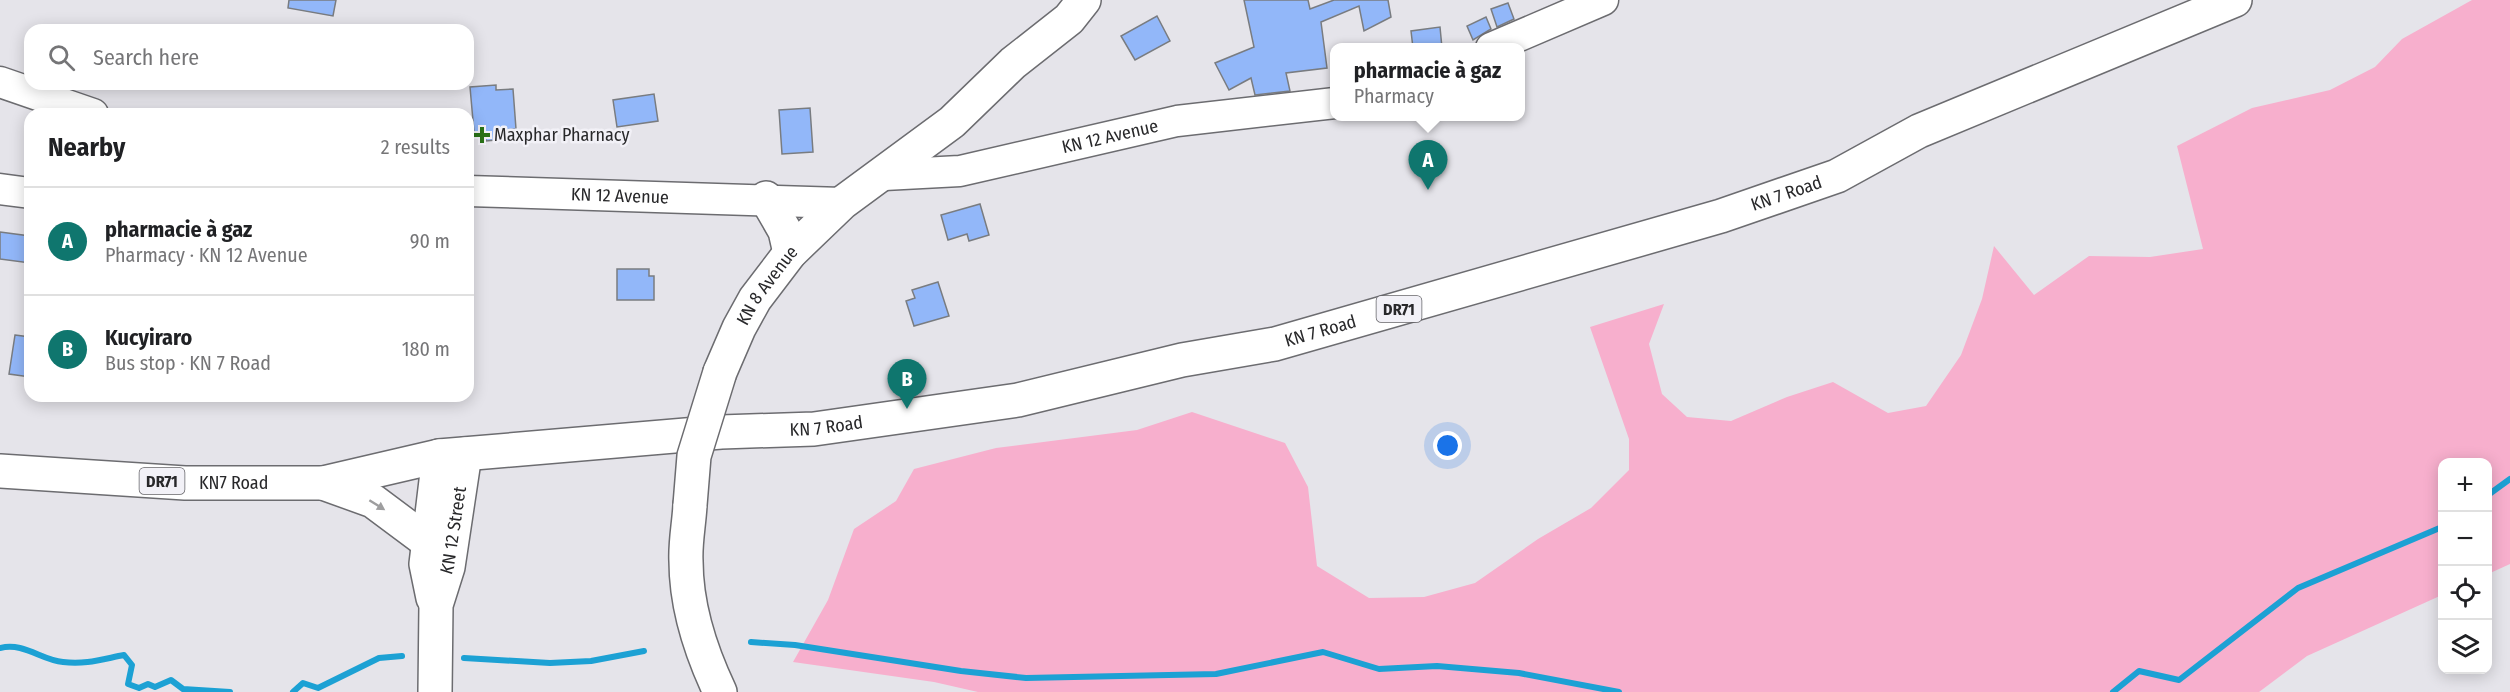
<!DOCTYPE html>
<html lang="en">
<head>
<meta charset="utf-8">
<style>
	body { margin:0; font-family:"Fira Sans Condensed",sans-serif; background:#f2f2f2; color:#202124 }
	.controls { position:absolute; right:18px; bottom:18px; display:grid; overflow:hidden; border-radius:12px; box-shadow:0 3px 15px #0003 }
	.controls button { width:54px; height:54px; display:grid; place-items:center; padding:0; border:0; border-bottom:2px solid #e0e0e0; background:#fff; color:#202124; font:30px sans-serif }
	.you { position:absolute; left:1448px; top:446px; width:21px; height:21px; margin:-15px; border:4px solid #fff; border-radius:50%; background:#1a73e8; box-shadow:0 0 0 9px #1a73e833 }
	.badge { display:grid; place-items:center; width:39px; height:39px; border-radius:50%; background:#0f766e; color:#fff; font-size:20px; font-weight:700 }
	.pin { position:absolute; translate:-50% -50px; filter:drop-shadow(0 2px 3px #0008) }
	.pin::after { content:''; position:absolute; top:32px; width:21px; height:18px; background:inherit; clip-path:polygon(0 0,100% 0,50% 100%) }
	.popup { position:absolute; left:1330px; top:43px; width:195px; height:78px; box-sizing:border-box; display:grid; place-content:center; border-radius:12px; background:#fff; filter:drop-shadow(0 2px 4px #0005); font-size:20px; white-space:nowrap; color:#757577 }
	.popup b { font-size:22px; color:#202124 }
	.popup::after { content:''; position:absolute; left:50%; top:100%; margin-left:-12px; border:12px solid transparent; border-top-color:#fff }
	.list { margin:0; padding:0; list-style:none }
	h2 { display:flex; justify-content:space-between; align-items:center; height:78px; margin:0; padding:0 24px; font-size:26px }
	h2 small { font-size:20px; font-weight:400; color:#757577 }
	.list li { display:grid; grid-template-columns:39px 1fr auto; gap:18px; align-items:center; box-sizing:border-box; height:108px; padding:0 24px; border-top:2px solid #e0e0e0 }
	.list b { display:block; font-size:22px; white-space:nowrap }
	.list p { margin:0; font-size:20px; white-space:nowrap; color:#757577 }
	.list em { font-size:20px; font-style:normal; color:#757577 }
	.icon { flex:none; width:33px; height:33px; fill:none; stroke:currentColor; stroke-width:2; stroke-linecap:round; stroke-linejoin:round }
	.map { position:relative; flex:none; width:2510px; height:692px; overflow:hidden }
	.search { position:absolute; background:#fff; box-shadow:0 3px 15px #0003; left:24px; top:24px; width:450px; height:66px; display:flex; align-items:center; gap:15px; box-sizing:border-box; padding:0 21px; border-radius:18px; color:#757577; font-size:22px }
	.panel { position:absolute; background:#fff; box-shadow:0 3px 15px #0003; left:24px; top:108px; width:450px; height:294px; border-radius:18px }
	.map>svg:first-child { display:block }
</style>
</head>
<body>
<div class="map">
<svg width="2510" height="692" viewBox="0 0 2510 692">
	<rect width="100%" height="100%" fill="#e5e4ea"/>
	<path fill="#f7afcd" d="M2472,0H2510V564L2488,574V462H2442V595L2307,656L2259,692H978L934,682L793,662L828,600L854,529L896,501L914,469L996,448L1137,430L1192,412L1285,443L1308,487L1317,566L1369,598L1424,597L1475,583L1538,539L1591,508L1629,470V439L1590,327L1664,304L1649,344L1662,394L1687,417L1731,421L1787,397L1833,382L1888,413L1926,406L1961,355L1982,299L1994,246L2034,295L2089,256L2150,257L2203,249L2177,146L2252,108L2330,90L2375,67L2402,39Z"/>
	<g fill="none" stroke-linecap="round" stroke-linejoin="round">
		<g stroke="#1ca1d4" stroke-width="6">
			<path d="M2488,495L2510,479"/>
			<path d="M751,642L795,645L961,671L1026,678L1216,674L1323,652L1379,669L1437,666L1519,673L1619,692"/>
			<path d="M0,648C24,642 41,660 63,662C85,665 103,659 124,655L132,665L128,684L139,688L148,684L155,687L171,680L183,689L230,692"/>
			<path d="M464,658L550,663L591,661L644,651"/>
			<path d="M293,692L303,683L318,688L379,658L402,656"/>
			<path d="M2113,692L2139,671L2179,680L2298,588L2442,527"/>
		</g>
	</g>
	<g fill="#92b7f9" stroke="#797c80" stroke-width="1.5">
		<path d="M289,0H336L333,16L288,8Z"/>
		<path d="M1244,0H1308L1310,9L1334,0H1388L1391,17L1364,31L1359,6L1321,22L1327,68L1286,73L1290,91L1255,95L1251,78L1229,90L1215,63L1254,47Z"/>
		<path d="M1508,3L1514,19L1497,27L1491,9Z"/>
		<path d="M1157,16L1170,41L1135,60L1121,36Z"/>
		<path d="M1486,17L1491,29L1473,40L1467,26Z"/>
		<path d="M1440,27L1442,48H1413L1411,31Z"/>
		<path d="M496,85V90L513,89L516,129L506,130L507,139L486,141L485,132H474L470,87Z"/>
		<path d="M654,94L658,121L617,127L613,100Z"/>
		<path d="M810,108L813,152L782,154L779,110Z"/>
		<path d="M980,204L989,235L969,241L967,234L948,240L941,215Z"/>
		<path d="M0,232L30,236V263L0,259Z"/>
		<path d="M617,269H649V276H654V300H617Z"/>
		<path d="M938,282L949,316L914,326L906,301L915,298L912,290Z"/>
		<path d="M15,335L30,337V377L9,374Z"/>
	</g>
	<g fill="none" stroke-linecap="round" stroke-linejoin="round">
		<defs>
			<g id="minor">
				<path d="M1491,48L1603,0"/>
				<path d="M0,82L93,114"/>
				<path id="s1" d="M884,175L960,171L1177,121L1335,103"/>
				<path d="M0,189L30,193"/>
				<path id="s2" d="M468,191L842,203"/>
			</g>
			<g id="major">
				<path d="M766,198L785,231L790,253"/>
				<path id="s3" d="M720,372L739,328L755,299L790,253L842,203L952,122L1013,63L1069,19L1084,0"/>
				<path id="s4" d="M0,471L185,483H323L439,456L721,432L814,429L1018,400L1182,360L1275,344L1721,216L1837,176L1919,131L2235,0"/>
				<path d="M323,483L373,501L428,542"/>
				<path d="M690,505C689,524 685,543 686,561C686,607 701,652 720,692"/>
				<path d="M433,598L426,564L439,456"/>
				<path id="s5" d="M435,692L436,605L448,567L465,454"/>
			</g>
		</defs>
		<use href="#minor" stroke="#6c6c70" stroke-width="33"/>
		<use href="#major" stroke="#6c6c70" stroke-width="36"/>
		<use href="#minor" stroke="#fff" stroke-width="30"/>
		<use href="#major" stroke="#fff" stroke-width="33"/>
		<defs>
			<path id="major-bridge" d="M690,505L694,456L720,372"/>
		</defs>
		<use href="#major-bridge" stroke="#6c6c70" stroke-width="36" stroke-linecap="butt"/>
		<use href="#major-bridge" stroke="#fff" stroke-width="33"/>
	</g>
	<defs><path id="oneway-solid" d="M-6-.8H1V-3.2L6.5 0L1 3.2V.8H-6Z" transform="scale(1.5)"/></defs>
	<use fill="#9e9e9f" href="#oneway-solid" transform="translate(377 505) rotate(32)"/>
	<path fill="#2a7317" stroke="#f2f1f7" stroke-width="2" d="M479 126h6v6h6v6h-6v6h-6v-6h-6v-6h6z"/>
	<g text-anchor="middle" dominant-baseline="central" stroke-width="5" stroke-linejoin="round" paint-order="stroke">
		<g fill="#f2f1f7" stroke="#656468" stroke-width="1.5">
			<rect x="1376.5" y="296" width="45" height="26" rx="4.5"/>
			<rect x="139.5" y="468" width="45" height="26" rx="4.5"/>
		</g>
		<g font-size="16" font-weight="bold" fill="#28282a">
			<text x="1399" y="309">DR71</text>
			<text x="162" y="481">DR71</text>
		</g>
		<g font-size="18" fill="#28282a" stroke="#f2f1f7" text-anchor="start">
			<text x="494" y="135">Maxphar Pharnacy</text>
		</g>
		<g font-size="18" fill="#28282a" stroke="#f2f1f7">
			<text stroke="none"><textPath href="#s1" startOffset="230">KN 12 Avenue</textPath></text>
			<text stroke="none"><textPath href="#s2" startOffset="152">KN 12 Avenue</textPath></text>
			<text stroke="none"><textPath href="#s4" startOffset="1821">KN 7 Road</textPath></text>
			<text stroke="none"><textPath href="#s3" startOffset="99">KN 8 Avenue</textPath></text>
			<text stroke="none"><textPath href="#s4" startOffset="1335">KN 7 Road</textPath></text>
			<text stroke="none"><textPath href="#s4" startOffset="831">KN 7 Road</textPath></text>
			<text stroke="none"><textPath href="#s4" startOffset="234">KN7 Road</textPath></text>
			<text stroke="none"><textPath href="#s5" startOffset="164">KN 12 Street</textPath></text>
		</g>
	</g>
</svg>
<div class="controls">
<button>+</button>
<button>−</button>
<button><svg class="icon" aria-label="locate" viewBox="0 0 24 24"><circle cx="12" cy="12" r="6"/><path d="M12 2v4M12 18v4M2 12h4M18 12h4"/></svg></button>
<button><svg class="icon" aria-label="layers" viewBox="0 0 24 24"><path d="M12 4l9 5-9 5-9-5zM3 14l9 5 9-5"/></svg></button>
</div>
<div class="you"></div>
<div class="pin badge" style="left:1428px;top:190px">A</div>
<div class="popup"><b>pharmacie à gaz</b>Pharmacy</div>
<div class="pin badge" style="left:907px;top:409px">B</div>
<div class="search"><svg class="icon" aria-label="search" viewBox="0 0 24 24"><circle cx="10" cy="10" r="6"/><path d="M15 15l6 6"/></svg>Search here</div>
<section class="panel">
<h2>Nearby<small>2 results</small></h2>
<ul class="list">
<li><span class="badge">A</span><div><b>pharmacie à gaz</b><p>Pharmacy · KN 12 Avenue</p></div><em>90 m</em></li>
<li><span class="badge">B</span><div><b>Kucyiraro</b><p>Bus stop · KN 7 Road</p></div><em>180 m</em></li>
</ul>
</section>
</div>
</body>
</html>
